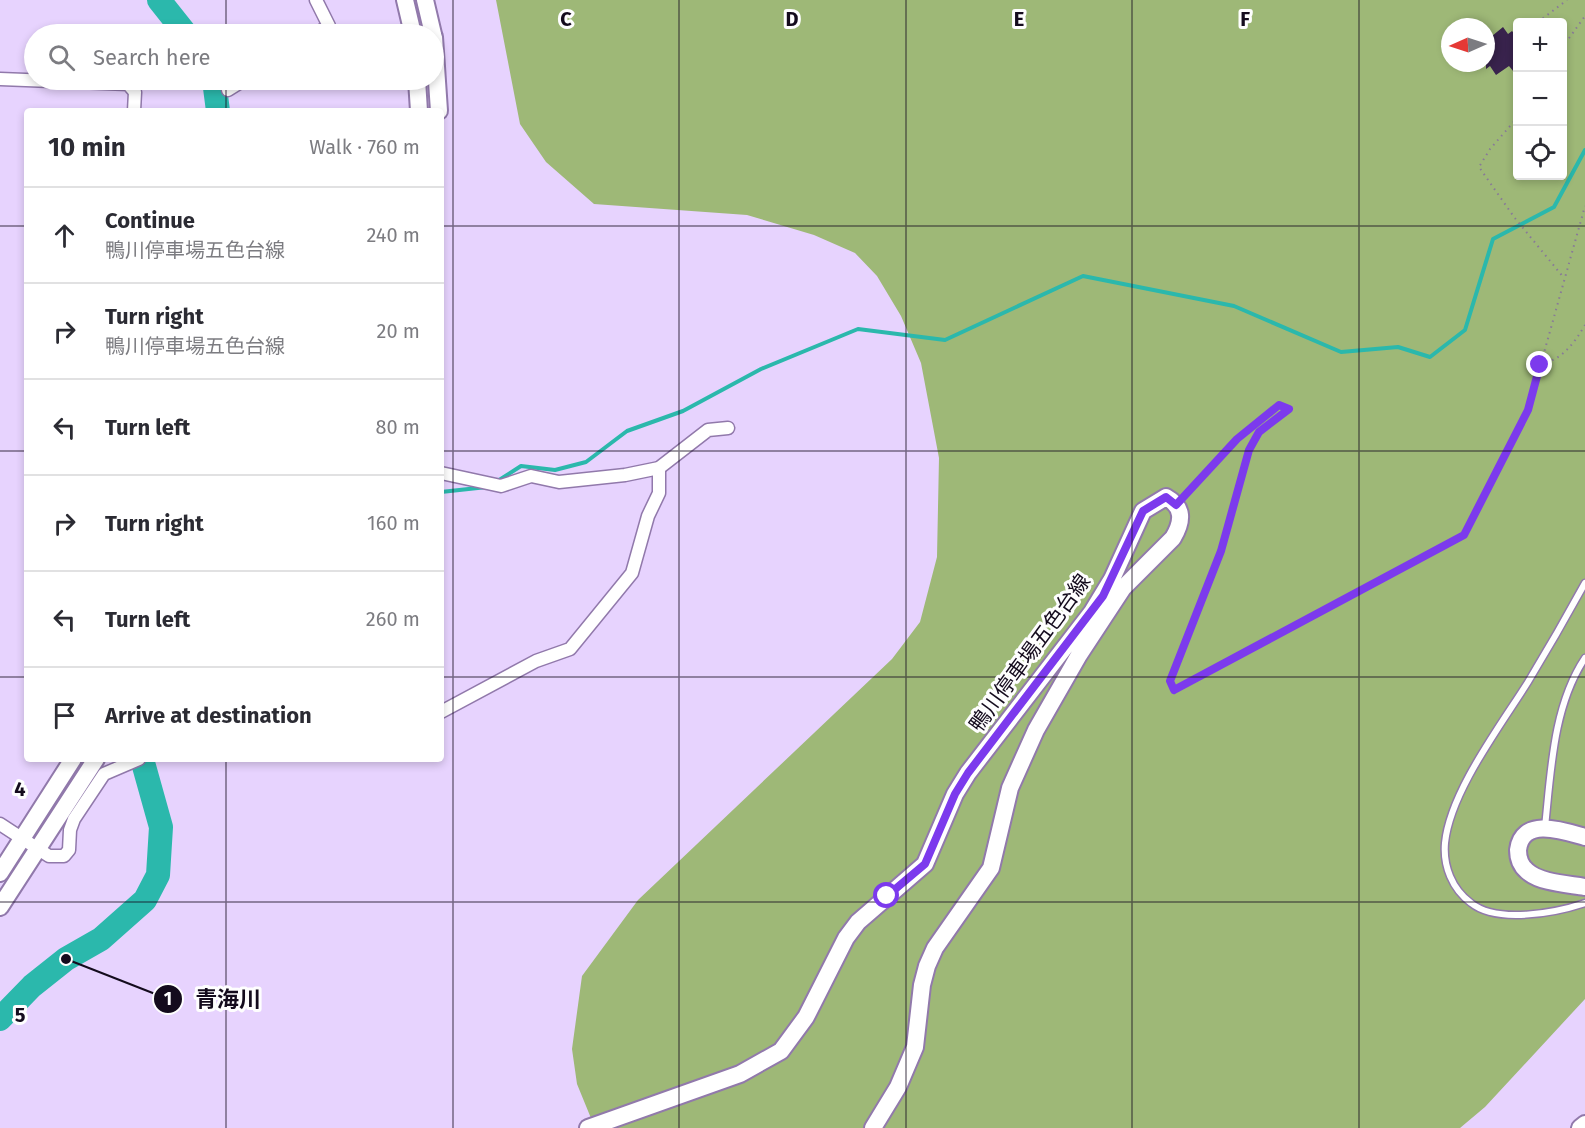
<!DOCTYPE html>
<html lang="en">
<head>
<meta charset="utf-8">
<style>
	body { margin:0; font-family:"Fira Sans","Noto Sans JP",sans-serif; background:#f7f7f7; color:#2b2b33 }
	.controls { position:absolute; right:18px; top:18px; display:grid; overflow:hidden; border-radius:6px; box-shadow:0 3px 9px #0003 }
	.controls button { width:54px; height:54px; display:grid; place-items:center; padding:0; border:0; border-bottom:2px solid #e1e1e2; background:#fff; color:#2b2b33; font:30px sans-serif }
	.compass { position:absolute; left:1441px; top:18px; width:54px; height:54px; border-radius:50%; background:#fff; box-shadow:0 3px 9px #0003; rotate:267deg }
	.stop { position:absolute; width:18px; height:18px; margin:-14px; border:4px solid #7c3aed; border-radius:50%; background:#fff }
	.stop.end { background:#7c3aed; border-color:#fff; box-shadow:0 2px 6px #0008 }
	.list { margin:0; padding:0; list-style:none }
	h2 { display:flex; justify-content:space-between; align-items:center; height:78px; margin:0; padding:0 24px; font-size:26px }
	h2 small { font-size:20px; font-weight:400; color:#7c7c81 }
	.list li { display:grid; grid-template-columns:39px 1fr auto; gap:18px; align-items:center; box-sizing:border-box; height:96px; padding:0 24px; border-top:2px solid #e1e1e2 }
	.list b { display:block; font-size:22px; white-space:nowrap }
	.list p { margin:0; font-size:20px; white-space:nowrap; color:#7c7c81 }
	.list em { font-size:20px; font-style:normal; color:#7c7c81 }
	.icon { flex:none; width:33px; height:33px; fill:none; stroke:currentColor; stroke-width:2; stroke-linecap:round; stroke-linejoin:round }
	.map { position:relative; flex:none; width:1585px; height:1128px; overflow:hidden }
	.search { position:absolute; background:#fff; box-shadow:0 3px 9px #0003; left:24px; top:24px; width:420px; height:66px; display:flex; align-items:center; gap:15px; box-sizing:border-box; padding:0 21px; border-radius:33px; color:#7c7c81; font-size:22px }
	.panel { position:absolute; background:#fff; box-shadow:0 3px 9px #0003; left:24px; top:108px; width:420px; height:654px; border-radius:6px }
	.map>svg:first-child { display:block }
</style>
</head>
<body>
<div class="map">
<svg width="1585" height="1128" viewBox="0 0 1585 1128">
	<rect width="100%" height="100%" fill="#e7d3fe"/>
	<path fill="#9eb877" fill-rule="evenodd" d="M496,0H1585V999L1485,1107L1460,1128H595L577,1084L572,1049L582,976L638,900L892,659L920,622L937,557L939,458L921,363L901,316L877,276L855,253L814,235L747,215L594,204L546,162L520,124ZM1518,22H1562V176H1518ZM1450,27H1486V63H1450Z"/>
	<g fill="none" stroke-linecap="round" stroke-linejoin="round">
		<g stroke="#2bb8ac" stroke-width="4">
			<path d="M496,482L521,466L555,470L586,462L627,431L683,411L761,369L858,329L945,340L1083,276L1234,306L1341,352L1398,347L1430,357L1465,330L1493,239L1554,207L1585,150"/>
			<path d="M441,492L487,487"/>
		</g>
		<g stroke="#2bb8ac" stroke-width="24">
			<path d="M159,0L186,34"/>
			<path d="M214,80L218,111"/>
			<path d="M0,1019L32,986L66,959L101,939L145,900L158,875L161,827L142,759"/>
		</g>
	</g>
	<path fill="#39234d" d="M1503,27L1508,34L1512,31L1518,38V77L1509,66L1496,75L1490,66L1486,69V41Z"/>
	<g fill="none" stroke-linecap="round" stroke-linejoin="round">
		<defs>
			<g id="service">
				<path d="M1585,583C1567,616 1548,649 1528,682C1501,725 1450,792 1445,843C1443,866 1452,889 1471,903C1497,924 1555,913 1585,903"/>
				<path d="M1545,827C1551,771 1553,706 1585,658"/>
			</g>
			<g id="minor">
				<path d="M316,0L329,26L316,34"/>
				<path d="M0,79L128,84L135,92L134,111"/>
				<path d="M228,90L244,80"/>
				<path d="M441,473L501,486L531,476L559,482L625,475L659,468L708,430L728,428"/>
				<path d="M441,712L536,661L570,649L632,573L648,516L659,493V468"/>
				<path d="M0,824L49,856H64L69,850L70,830L74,819L104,774L139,759"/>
			</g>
			<g id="secondary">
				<path d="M405,0L413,34"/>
				<path d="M425,0L433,34"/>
				<path d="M434,37L439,111"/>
				<path d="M417,80L419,111"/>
				<path d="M1585,837C1564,831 1522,816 1518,850C1518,858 1521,866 1527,871C1540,883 1568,884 1585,887"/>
				<path d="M0,873L73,759"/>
				<path d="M0,907L96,759"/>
				<path d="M588,1128L740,1074L781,1051L806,1017L846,938L858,922L925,864L955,794L968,773L1092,612L1112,579L1143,511L1166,497C1184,507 1183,521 1173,538L1123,588L1079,655L1036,730L1010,788L991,868L935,948L927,966L922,985L915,1047L898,1087L873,1128"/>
				<path d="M1580,1128L1585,1124"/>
			</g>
		</defs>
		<use href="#service" stroke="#9179ab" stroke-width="9"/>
		<use href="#minor" stroke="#9179ab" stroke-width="15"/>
		<use href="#secondary" stroke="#9179ab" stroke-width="20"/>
		<g stroke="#887998" stroke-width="2" stroke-dasharray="1.5 4.5" stroke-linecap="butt">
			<path d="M1538,22L1567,0"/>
			<path d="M1562,48L1585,16"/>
			<path d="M1518,117L1490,149L1479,167L1514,217L1564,278"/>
			<path d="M1541,365C1563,358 1573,345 1585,325"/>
			<path d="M1186,495L1237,439L1279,405L1289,409L1259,432L1249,450L1221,551L1170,681L1174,690L1464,535L1528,410L1585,206"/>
		</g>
		<use href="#service" stroke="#fff" stroke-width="6"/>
		<use href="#minor" stroke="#fff" stroke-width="12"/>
		<use href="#secondary" stroke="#fff" stroke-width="16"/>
	</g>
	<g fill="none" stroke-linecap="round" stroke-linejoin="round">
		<path stroke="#7c3aed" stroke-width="8" d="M887,896L925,864L955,794L968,773L1103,596L1143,511L1166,497L1176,505L1237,439L1279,405L1289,409L1259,432L1249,450L1221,551L1170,681L1174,690L1464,535L1528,410L1540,365"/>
	</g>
	<path fill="none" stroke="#140b1d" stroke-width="1.5" stroke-opacity="0.55" d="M226,0V34M453,0V1128M679,0V1128M906,0V1128M1132,0V1128M1359,0V1128M226,80V111M0,226H27M441,226H1585M0,451H27M441,451H1585M0,677H27M441,677H1585M226,759V1128M0,902H1585"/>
	<g text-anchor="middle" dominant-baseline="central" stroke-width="6" stroke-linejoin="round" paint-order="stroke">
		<g font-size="21" fill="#140b1d" stroke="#fefefe">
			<text transform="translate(1030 653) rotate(-54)">鴨川停車場五色台線</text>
		</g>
	</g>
	<g font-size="20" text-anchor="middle" font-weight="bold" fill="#140b1d" stroke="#fefefe" stroke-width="6" stroke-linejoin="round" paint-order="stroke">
		<text x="566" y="26">C</text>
		<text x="792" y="26">D</text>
		<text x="1019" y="26">E</text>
		<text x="1245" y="26">F</text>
		<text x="20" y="796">4</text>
		<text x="20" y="1022">5</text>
	</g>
	<path fill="none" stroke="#140b1d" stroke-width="2" d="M66 959L168 999"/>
	<g fill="#140b1d" stroke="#fefefe" stroke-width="2">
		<circle cx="66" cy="959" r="6"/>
		<circle cx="168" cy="999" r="15"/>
	</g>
	<g font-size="18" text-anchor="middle" font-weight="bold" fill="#fff">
		<text x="168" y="1005">1</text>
	</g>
	<g font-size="22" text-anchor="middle" font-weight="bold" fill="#140b1d" stroke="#fefefe" stroke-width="6" stroke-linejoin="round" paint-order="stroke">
		<text x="228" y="1007">青海川</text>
	</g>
</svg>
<div class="controls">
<button>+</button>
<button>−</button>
<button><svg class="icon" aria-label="locate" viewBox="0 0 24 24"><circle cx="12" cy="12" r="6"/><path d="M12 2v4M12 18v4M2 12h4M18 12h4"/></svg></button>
</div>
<svg class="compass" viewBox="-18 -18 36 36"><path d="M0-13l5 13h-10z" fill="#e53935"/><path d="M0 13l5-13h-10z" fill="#7c7c81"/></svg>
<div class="stop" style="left:887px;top:896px"></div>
<div class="stop end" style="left:1540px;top:365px"></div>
<div class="search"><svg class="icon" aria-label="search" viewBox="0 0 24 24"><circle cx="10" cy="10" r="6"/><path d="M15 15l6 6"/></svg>Search here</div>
<section class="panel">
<h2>10 min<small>Walk · 760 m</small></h2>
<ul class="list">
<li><svg class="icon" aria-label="ahead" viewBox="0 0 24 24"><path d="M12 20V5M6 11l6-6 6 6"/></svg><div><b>Continue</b><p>鴨川停車場五色台線</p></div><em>240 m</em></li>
<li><svg class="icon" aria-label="right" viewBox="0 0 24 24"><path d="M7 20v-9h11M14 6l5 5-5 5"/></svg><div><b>Turn right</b><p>鴨川停車場五色台線</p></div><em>20 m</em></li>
<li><svg class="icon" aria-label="left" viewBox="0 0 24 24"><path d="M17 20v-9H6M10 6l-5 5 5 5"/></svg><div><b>Turn left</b></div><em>80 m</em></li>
<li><svg class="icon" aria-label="right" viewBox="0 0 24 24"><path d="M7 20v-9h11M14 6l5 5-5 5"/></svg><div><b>Turn right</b></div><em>160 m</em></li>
<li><svg class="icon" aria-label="left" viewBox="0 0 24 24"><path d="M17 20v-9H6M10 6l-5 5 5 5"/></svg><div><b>Turn left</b></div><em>260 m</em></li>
<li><svg class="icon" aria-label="arrive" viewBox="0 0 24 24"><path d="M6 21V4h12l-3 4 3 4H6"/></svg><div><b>Arrive at destination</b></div></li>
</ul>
</section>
</div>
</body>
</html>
